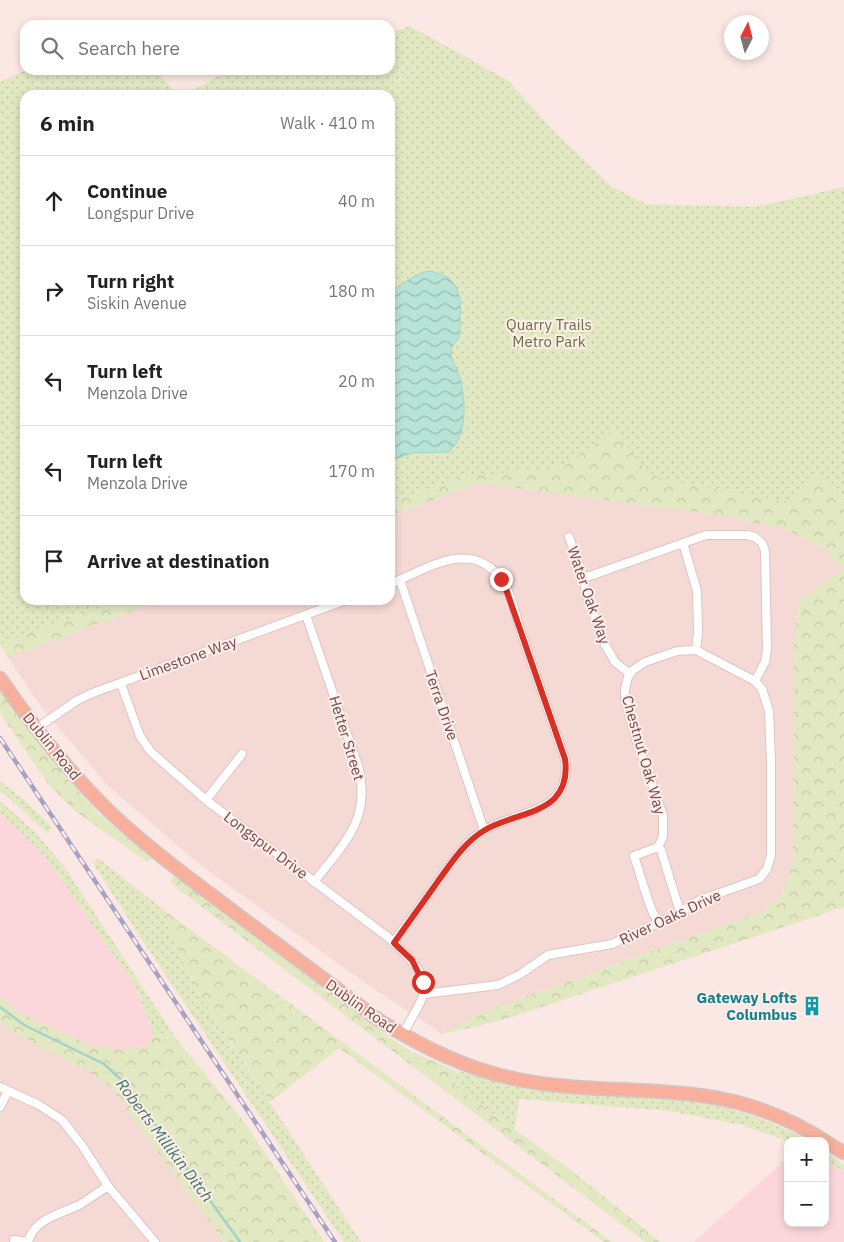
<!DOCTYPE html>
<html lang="en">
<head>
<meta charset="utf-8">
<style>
	body { margin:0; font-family:"IBM Plex Sans",sans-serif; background:#f2f2f2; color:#222 }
	.controls { position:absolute; right:15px; bottom:15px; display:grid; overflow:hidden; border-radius:10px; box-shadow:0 2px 8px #0003 }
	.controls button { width:45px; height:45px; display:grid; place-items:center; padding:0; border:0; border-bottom:1px solid #e0e0e0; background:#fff; color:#222; font:25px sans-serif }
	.compass { position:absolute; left:724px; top:15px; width:45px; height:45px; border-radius:50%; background:#fff; box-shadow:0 2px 8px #0003; rotate:6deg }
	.stop { position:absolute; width:15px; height:15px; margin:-11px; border:4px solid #d93025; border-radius:50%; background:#fff }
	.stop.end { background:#d93025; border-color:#fff; box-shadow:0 1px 5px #0008 }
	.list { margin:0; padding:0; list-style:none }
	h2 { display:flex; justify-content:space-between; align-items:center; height:65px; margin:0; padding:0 20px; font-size:21px }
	h2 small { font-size:16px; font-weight:400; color:#767676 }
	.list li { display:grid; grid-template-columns:32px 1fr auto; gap:15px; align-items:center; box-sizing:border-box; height:90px; padding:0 20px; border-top:1px solid #e0e0e0 }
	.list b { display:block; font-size:19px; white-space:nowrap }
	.list p { margin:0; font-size:16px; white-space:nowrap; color:#767676 }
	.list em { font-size:16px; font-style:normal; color:#767676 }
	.icon { flex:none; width:28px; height:28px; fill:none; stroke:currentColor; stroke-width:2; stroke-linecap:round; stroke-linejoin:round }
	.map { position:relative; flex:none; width:844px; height:1242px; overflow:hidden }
	.search { position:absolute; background:#fff; box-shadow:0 2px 8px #0003; left:20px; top:20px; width:375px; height:55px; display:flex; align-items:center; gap:12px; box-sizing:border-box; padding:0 18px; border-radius:15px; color:#767676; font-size:19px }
	.panel { position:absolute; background:#fff; box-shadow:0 2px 8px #0003; left:20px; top:90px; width:375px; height:515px; border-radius:15px }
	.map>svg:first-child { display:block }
</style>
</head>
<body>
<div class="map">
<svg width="844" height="1242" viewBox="0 0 844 1242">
	<defs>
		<pattern id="grass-dots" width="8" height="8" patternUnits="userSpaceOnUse" patternTransform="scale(1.25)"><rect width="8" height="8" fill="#e1e8c2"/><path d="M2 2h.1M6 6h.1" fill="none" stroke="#c4c8a8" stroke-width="1.8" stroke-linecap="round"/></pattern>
		<pattern id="forest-crowns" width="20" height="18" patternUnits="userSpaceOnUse" patternTransform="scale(1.25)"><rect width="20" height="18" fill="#e1e8c2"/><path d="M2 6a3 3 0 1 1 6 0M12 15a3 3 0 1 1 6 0" fill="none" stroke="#c4c8a8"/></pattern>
		<pattern id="water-waves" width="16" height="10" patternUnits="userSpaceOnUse" patternTransform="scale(1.25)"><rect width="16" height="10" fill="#b8e4d8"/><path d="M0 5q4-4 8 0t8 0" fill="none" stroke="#9abbb1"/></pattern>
	</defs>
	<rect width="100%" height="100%" fill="#fbe7e3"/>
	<g fill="#f5d9d4">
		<path d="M478,483L719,515L785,529L825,549L843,570L794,640L793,862L782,894L761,912L477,1014L442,1034L371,987L199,864L108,786L39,704L8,657L162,600H390V516Z"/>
		<path d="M0,1022L10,1031L89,1072L109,1086L224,1242H0Z"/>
	</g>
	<g fill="#fbd7db">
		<path d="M0,813L44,855L136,987L154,1035L146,1046L121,1050L91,1045L18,1012L0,996Z"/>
		<path d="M788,1157V1223H825V1161L844,1171V1242H694Z"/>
	</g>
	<g fill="url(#grass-dots)">
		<path d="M410,26L509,81L553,130L611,186L646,204L755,207L844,187V570L825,549L785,529L719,515L478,483L390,516V95H184L229,70H390V33Z"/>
		<path d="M27,70H156L177,95H25V600H162L8,657L0,644V82Z"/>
		<path d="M0,781L23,799L53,828L47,833L0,790Z"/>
		<path d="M0,801L35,832L66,869L175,1037L154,1035L136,987L44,855L0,813Z"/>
		<path d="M98,858L160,907L193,985L361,1242H344L133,926L93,863Z"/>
		<path d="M454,1070C482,1077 510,1085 539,1089C587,1095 636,1093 684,1100C728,1106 770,1119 809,1141H788L742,1125L670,1111L519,1099L515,1129L456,1087Z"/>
		<path d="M825,1150L844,1165V1171L825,1161Z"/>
	</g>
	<g fill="url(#forest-crowns)">
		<path d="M613,430L645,469L660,479L789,502L820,473L844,504V907L499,1021L442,1034L477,1014L761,912L782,894L793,862L794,640L800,600L843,570L825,549L785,529L719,515L478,483L390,516V503L459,478L563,466Z"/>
		<path d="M121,600H162L8,657L0,644Z"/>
		<path d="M0,690L61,771L98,813L151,858L147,862L75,811L48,784L0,713Z"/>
		<path d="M174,875L383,1033L412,1052L454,1070L456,1087L571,1170L660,1242H645L170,883Z"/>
		<path d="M160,907L612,1242H604L339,1048L270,1102L193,985Z"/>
		<path d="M0,996L18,1012L91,1045L121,1050L146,1046L154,1035L175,1037L247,1126L324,1242H224L109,1086L89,1072L10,1031L0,1022Z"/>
	</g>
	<path fill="url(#water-waves)" stroke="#9fd5c7" d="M430,271C458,277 462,293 460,319C460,324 460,330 460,335C458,342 449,346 451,355C452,361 456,367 458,372C465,392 467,421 458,440C456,444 452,448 449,452L412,453L390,461V291C404,284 415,273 430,271Z"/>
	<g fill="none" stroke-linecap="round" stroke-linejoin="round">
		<path stroke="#9fd5c7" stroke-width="2.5" d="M0,1007L24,1025L104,1064L126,1084L240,1242"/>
		<defs>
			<g id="minor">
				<path d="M569,537L584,578L586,593L604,643L615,662L630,674"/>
				<path d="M683,543L697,591L698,632L696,650"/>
				<path d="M584,578L706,535H747L755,537L762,543L765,551L767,649L765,662L755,681"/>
				<path d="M400,580L484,830"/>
				<path d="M390,584C413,575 445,555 469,559C482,560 494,569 501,579C511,592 515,613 520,629C535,672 550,715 565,759C567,773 565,787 555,798C540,813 504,818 485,830C464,842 450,865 436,884C422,904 408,923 393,943"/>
				<path d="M306,615L358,766C372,819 344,843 314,882"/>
				<path d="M121,684L140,736L151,752L206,800L389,938C402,951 431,974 423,996C418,1009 409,1022 402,1035"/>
				<path d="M37,728L76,701L90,694L346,600"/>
				<path d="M206,800L242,754"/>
				<path d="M658,923L650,906L634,856L658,847L661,850L680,912"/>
				<path d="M424,994L498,985L519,975L548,955L612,944L673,916L700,900L759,879L767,869L771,855V762L769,711L762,689L755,681L696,650L677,651L645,662L633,670L628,677L625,689V699L634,733L663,815V837L658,847"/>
				<path d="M0,1087L39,1105L62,1120L81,1144L108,1186L155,1242"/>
				<path d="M0,1107L8,1091"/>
				<path d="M14,1240L28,1242"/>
				<path d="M28,1242C34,1218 62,1214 81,1204C90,1198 99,1192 108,1186"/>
			</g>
			<g id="primary">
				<path d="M0,678C32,725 67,770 108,810C140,841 177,869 213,896C268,938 323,978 377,1019C421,1046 465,1069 516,1079C578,1092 642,1087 705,1096C747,1102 789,1118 825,1141"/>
				<path d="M825,1141L844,1153"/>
			</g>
		</defs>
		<use href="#minor" stroke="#e1c3c2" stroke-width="10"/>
		<use href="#primary" stroke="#d2c5c6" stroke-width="15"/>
		<use href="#minor" stroke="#fff" stroke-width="8"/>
		<use href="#primary" stroke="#f8b09d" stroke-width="12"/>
		<defs>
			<path id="rail" d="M0,738L335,1242"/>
		</defs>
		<use href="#rail" stroke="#a6a2c4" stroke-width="4.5"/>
		<use href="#rail" stroke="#feede8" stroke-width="2.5" stroke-dasharray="8" stroke-linecap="butt"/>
	</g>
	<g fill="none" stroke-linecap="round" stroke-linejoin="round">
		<path stroke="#d93025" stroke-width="6" d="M423,982L412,960L394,943C408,923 422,904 436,884C450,865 464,842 485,830C504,818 540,814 555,798C565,787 567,773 565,759L506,589L501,579"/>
	</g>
	<defs>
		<symbol id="building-bare" viewBox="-9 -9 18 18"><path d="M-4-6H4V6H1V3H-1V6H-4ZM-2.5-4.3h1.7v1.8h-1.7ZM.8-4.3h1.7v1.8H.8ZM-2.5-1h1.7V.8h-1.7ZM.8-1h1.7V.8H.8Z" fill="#0f9aa8" stroke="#feede8" stroke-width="2.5" paint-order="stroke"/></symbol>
	</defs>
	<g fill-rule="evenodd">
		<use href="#building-bare" x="798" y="992" width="28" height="28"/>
	</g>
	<g text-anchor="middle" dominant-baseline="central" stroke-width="4" stroke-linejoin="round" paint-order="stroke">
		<g font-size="15" fill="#637240" stroke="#feede8">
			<text x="549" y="324">Quarry Trails<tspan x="549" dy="17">Metro Park</tspan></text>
		</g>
		<g font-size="15" fill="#724a4c" stroke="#feede8">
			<text transform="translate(589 595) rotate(71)">Water Oak Way</text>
			<text transform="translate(188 658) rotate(-20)">Limestone Way</text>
			<text transform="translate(442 705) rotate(71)">Terra Drive</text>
			<text transform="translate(347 738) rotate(73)">Hetter Street</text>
			<text transform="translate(52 746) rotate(51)">Dublin Road</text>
			<text transform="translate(644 755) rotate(74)">Chestnut Oak Way</text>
			<text transform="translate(266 845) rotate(37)">Longspur Drive</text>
			<text transform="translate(670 917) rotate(-25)">River Oaks Drive</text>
			<text transform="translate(361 1006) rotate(35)">Dublin Road</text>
		</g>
		<g font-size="15" font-weight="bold" fill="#0d838f" stroke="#feede8" text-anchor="end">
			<text x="797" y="997">Gateway Lofts<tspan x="797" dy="17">Columbus</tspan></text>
		</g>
		<g font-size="16" font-style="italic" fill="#3e7869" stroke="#feede8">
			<text transform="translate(165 1140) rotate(53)">Roberts Millikin Ditch</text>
		</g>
	</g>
</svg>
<div class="controls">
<button>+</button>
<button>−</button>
</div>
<svg class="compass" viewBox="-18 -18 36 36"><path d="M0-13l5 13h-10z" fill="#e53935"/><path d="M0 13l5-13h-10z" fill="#767676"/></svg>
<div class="stop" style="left:423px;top:982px"></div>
<div class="stop end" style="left:501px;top:579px"></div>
<div class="search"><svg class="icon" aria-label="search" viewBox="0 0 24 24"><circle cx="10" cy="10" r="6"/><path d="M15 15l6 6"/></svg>Search here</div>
<section class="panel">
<h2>6 min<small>Walk · 410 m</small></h2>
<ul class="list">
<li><svg class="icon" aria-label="ahead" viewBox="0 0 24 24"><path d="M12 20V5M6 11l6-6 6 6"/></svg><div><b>Continue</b><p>Longspur Drive</p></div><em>40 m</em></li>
<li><svg class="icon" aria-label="right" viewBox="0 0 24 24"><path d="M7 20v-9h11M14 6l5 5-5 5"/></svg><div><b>Turn right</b><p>Siskin Avenue</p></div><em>180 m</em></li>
<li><svg class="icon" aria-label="left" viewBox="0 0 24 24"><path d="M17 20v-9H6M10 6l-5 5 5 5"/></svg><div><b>Turn left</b><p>Menzola Drive</p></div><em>20 m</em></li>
<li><svg class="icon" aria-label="left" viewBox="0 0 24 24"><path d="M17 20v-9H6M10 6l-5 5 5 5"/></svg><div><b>Turn left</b><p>Menzola Drive</p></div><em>170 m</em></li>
<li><svg class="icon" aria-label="arrive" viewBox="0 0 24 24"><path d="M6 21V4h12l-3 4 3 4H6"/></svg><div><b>Arrive at destination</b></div></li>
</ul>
</section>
</div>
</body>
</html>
